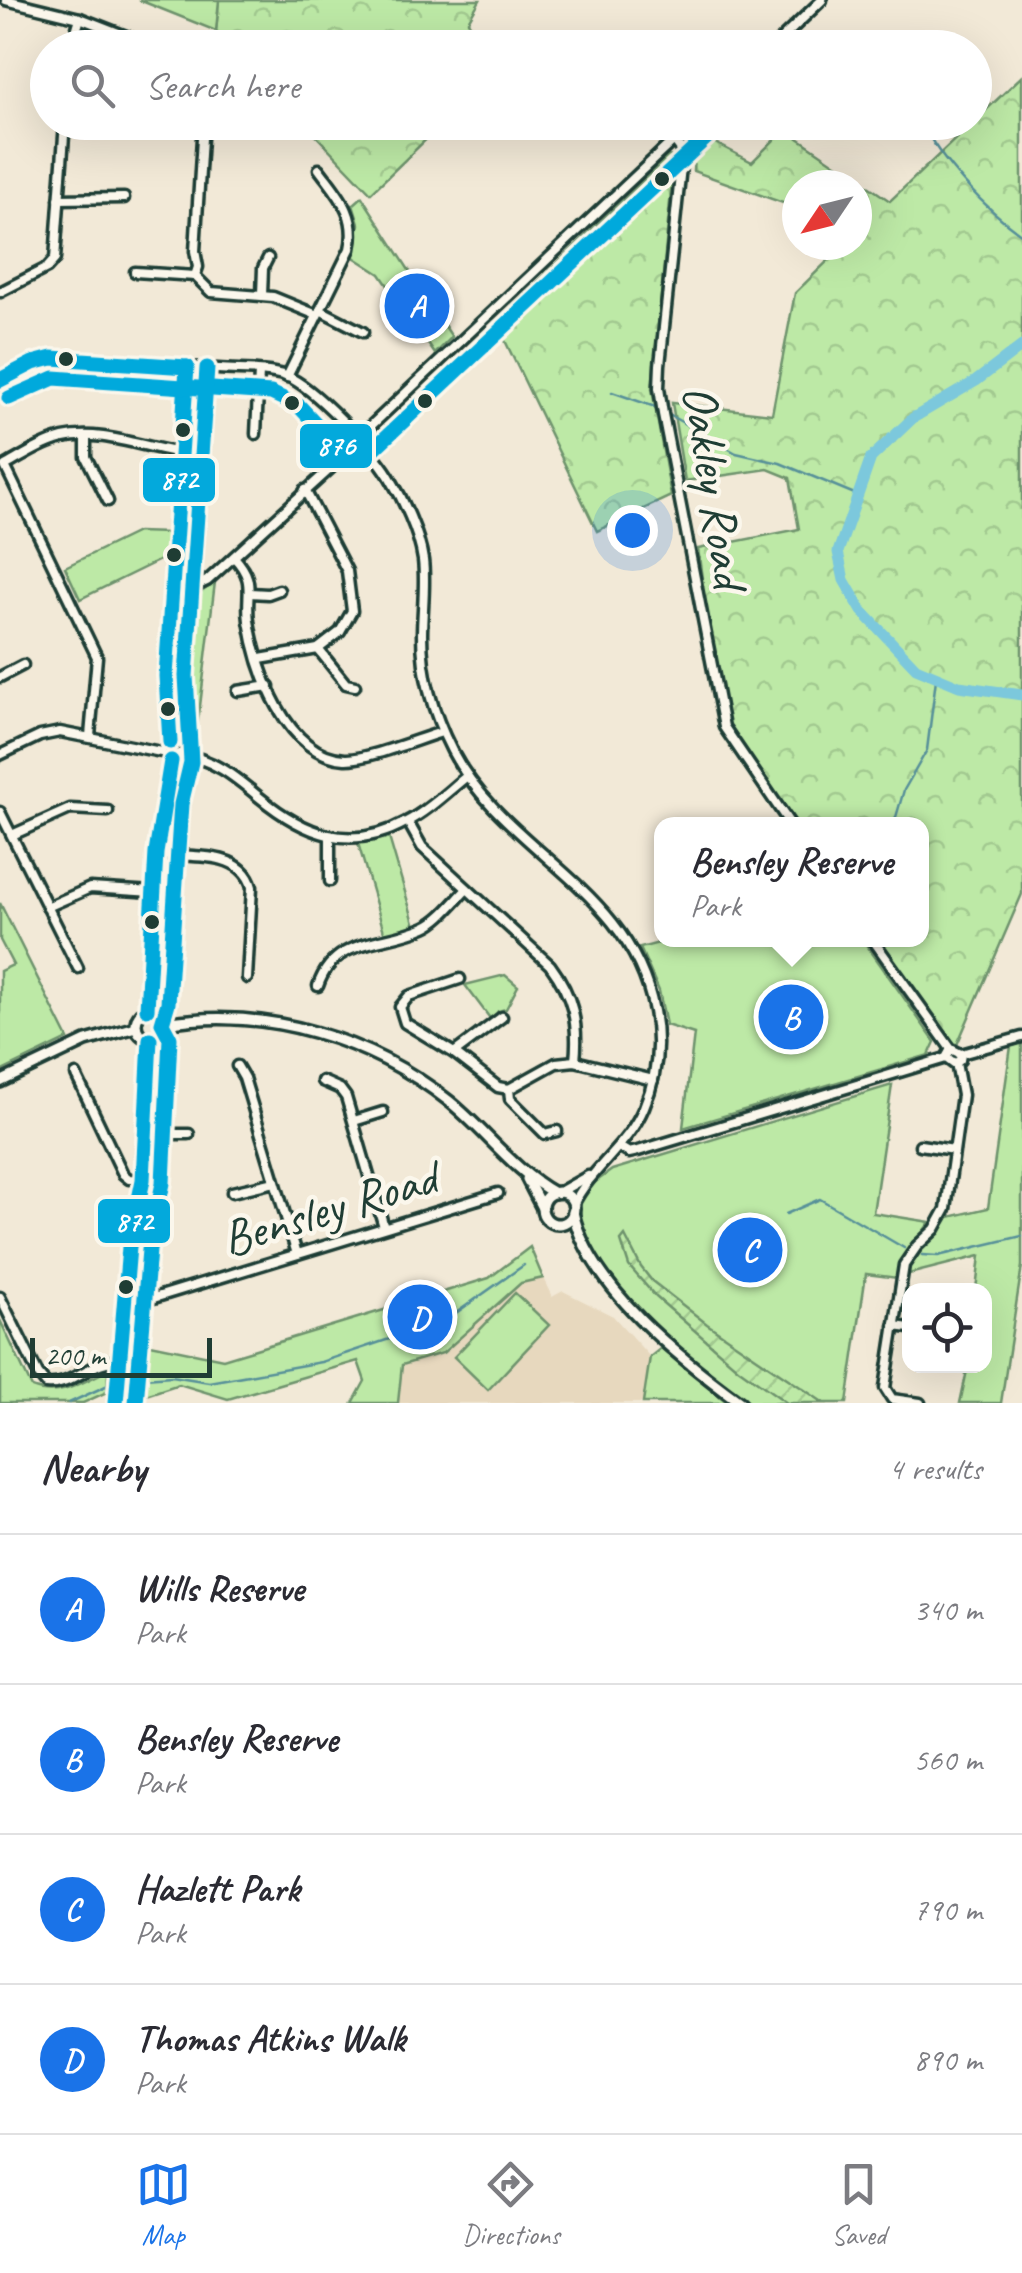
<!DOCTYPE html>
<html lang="en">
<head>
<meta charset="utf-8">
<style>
	body { margin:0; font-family:Caveat,sans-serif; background:#f2f2f3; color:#2b2b33 }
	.controls { position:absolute; right:30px; bottom:30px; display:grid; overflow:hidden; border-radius:20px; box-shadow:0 10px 40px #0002 }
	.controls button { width:90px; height:90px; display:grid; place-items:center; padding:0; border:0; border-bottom:2px solid #e1e1e2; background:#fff; color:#2b2b33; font:50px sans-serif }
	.compass { position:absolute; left:782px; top:170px; width:90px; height:90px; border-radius:50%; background:#fff; box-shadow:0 10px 40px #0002; rotate:235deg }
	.scale { position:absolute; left:30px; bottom:25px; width:182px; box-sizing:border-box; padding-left:10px; border:5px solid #1f3d34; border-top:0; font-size:28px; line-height:35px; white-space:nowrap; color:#1f3d34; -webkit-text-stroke:8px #fbf7ec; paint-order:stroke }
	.you { position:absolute; left:632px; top:530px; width:35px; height:35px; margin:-25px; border:8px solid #fff; border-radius:50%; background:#1a73e8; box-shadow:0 0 0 15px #1a73e833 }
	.badge { display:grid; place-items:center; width:65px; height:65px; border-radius:50%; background:#1a73e8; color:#fff; font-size:32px; font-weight:700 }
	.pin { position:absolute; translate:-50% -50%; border:5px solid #fff; box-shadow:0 2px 10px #0006 }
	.popup { position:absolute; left:654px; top:817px; width:275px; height:130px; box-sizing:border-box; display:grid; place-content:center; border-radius:20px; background:#fff; filter:drop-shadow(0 2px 8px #0005); font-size:32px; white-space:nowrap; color:#7c7c81 }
	.popup b { font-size:38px; color:#2b2b33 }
	.popup::after { content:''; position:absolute; left:50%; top:100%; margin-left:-20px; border:20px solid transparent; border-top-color:#fff }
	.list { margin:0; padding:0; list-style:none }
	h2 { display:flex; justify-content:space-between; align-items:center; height:130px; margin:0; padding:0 40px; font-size:42px }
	h2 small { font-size:32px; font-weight:400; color:#7c7c81 }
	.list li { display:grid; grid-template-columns:65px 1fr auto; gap:30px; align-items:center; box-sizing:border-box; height:150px; padding:0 40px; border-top:2px solid #e1e1e2 }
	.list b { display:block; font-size:38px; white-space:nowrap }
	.list p { margin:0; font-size:32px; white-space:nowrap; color:#7c7c81 }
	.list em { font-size:32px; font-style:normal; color:#7c7c81 }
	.icon { flex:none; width:55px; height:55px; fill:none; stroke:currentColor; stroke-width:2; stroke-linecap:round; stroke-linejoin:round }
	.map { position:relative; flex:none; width:1022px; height:1403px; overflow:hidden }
	.search { position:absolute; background:#fff; box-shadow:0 10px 40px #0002; left:30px; right:30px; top:30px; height:110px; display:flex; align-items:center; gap:25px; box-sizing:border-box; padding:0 35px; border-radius:55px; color:#7c7c81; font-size:38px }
	.sheet { height:730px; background:#fff }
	nav { display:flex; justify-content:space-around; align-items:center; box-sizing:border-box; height:140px; border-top:2px solid #e1e1e2; background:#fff; font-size:28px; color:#7c7c81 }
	nav a { display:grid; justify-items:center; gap:5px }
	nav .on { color:#1a73e8 }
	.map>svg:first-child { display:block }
</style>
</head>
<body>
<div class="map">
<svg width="1022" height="1403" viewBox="0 0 1022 1403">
	<defs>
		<pattern id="forest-crowns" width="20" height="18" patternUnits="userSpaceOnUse" patternTransform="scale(2.5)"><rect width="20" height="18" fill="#bde9a6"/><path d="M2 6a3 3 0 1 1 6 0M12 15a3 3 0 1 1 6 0" fill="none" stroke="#a2c990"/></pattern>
		<pattern id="garden-furrows" width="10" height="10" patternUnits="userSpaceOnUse" patternTransform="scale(2.5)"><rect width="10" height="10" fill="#bde9a6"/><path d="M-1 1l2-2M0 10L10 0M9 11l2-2" fill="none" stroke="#a2c990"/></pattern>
	</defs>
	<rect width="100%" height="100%" fill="#f2e9d7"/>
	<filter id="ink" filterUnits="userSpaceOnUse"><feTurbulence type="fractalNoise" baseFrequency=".01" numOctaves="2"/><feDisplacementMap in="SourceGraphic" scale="20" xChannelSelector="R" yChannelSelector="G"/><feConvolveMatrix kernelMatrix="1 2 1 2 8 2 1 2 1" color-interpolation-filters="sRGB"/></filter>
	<g filter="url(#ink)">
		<path fill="#e7d8be" d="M533,1278H543L552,1297L563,1291L613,1316L650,1357L643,1403H398L402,1365L443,1353L514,1289Z"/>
		<g fill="url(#forest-crowns)" stroke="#6e936d" stroke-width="2.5">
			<path d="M219,0H480L468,21L485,47H232L216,31Z"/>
			<path d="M1022,76V894L956,1047L876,940H921V824H794L728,729L699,587L703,586L698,549L799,529L790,478L768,469L685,481L672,403L772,414L795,293L844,245H857V185H797V208L693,171L696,133L752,162L785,129L890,201Z"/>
			<path d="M304,123H443L371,193Z"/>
			<path d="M668,156L674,157L673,171L652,389L671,496L597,531L496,322Z"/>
		</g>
		<g fill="#bde9a6" stroke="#6e936d" stroke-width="2.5">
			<path d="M139,0H219L216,31Z"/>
			<path d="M362,197L452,337L435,354L380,274L352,256L359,224L353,205Z"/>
			<path d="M137,532L168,533L166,557L80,599L65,567Z"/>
			<path d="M215,582L197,731L191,753L183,749L174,737L178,595L200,593Z"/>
			<path d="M388,834L415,926L385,935L358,843Z"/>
			<path d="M0,903L68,1039L0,1072V971L13,965L0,940Z"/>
			<path d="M670,940H863L935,1042L929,1055L683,1128L694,1034L666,1025L659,991L640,948Z"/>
			<path d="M505,975L518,986L506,1009L498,1011L492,1021L465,985Z"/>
			<path d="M1022,1042V1266L1001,1403H960L968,1366H984V1290H976L980,1256L905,1275C914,1250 938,1240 949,1217L988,1208L1011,1046Z"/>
			<path d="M892,1085L873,1213L930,1222L905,1257L897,1278L866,1274L847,1403H749L670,1342L600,1266L578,1226L579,1199L583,1191L612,1170Z"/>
			<path d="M530,1247L543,1278L521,1283L443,1353L402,1365L398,1403H353L365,1381L358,1361L228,1399L179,1384L143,1396L146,1343L223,1359L489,1278Z"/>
			<path d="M515,1293L549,1325L488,1390L454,1357Z"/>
			<path d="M0,1320L32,1388C59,1399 83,1382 108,1370L107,1392L83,1403H0Z"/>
			<path d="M661,1348L728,1403H643L650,1357Z"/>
		</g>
		<path fill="url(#garden-furrows)" stroke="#6e936d" stroke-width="2.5" d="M625,1236L641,1267L652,1281L707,1324L824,1403H787L738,1368L656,1297L629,1266L621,1241Z"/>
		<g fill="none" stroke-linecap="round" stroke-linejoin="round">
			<g stroke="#579099" stroke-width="2.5">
				<path d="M904,39L906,48"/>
				<path d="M922,122C940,162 987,210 1022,235"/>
				<path d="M612,392L658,408"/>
				<path d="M664,412L736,453L780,463L857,495"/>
				<path d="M894,824L904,790L927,750L936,679"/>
				<path d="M786,1214L820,1199L904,1248"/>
				<path d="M922,1255L938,1256L1022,1236"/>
				<path d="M130,1379L172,1376L209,1382L321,1362L446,1320L524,1265"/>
				<path d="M69,1403L108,1385"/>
			</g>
			<path stroke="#7cc8dc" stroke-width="11" d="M1022,346L976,381L913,418L871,458L838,552L844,580L862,611L916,668L959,686L1022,695"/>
			<defs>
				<g id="minor">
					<path d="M6,0L80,18L157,48"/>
					<path d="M71,48L80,18"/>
					<path d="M772,48L822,0"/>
					<path d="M203,122L195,251L198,267L195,276L211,292L273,297L317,315"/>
					<path d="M674,140L680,148L682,157L660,365L659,388L663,414L724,727L790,824"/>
					<path d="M59,199L124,198"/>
					<path d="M135,272L195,276"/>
					<path d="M0,292L47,268L55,259L65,122"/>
					<path d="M262,295L263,268L268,258"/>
					<path d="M320,310L363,332"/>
					<path d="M287,377L350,249C358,214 338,195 319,169"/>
					<path d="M0,380L33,363L52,358C107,362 163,365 218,369C240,371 266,369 286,376C313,386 373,450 389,476C403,499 419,532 423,560C426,585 422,610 422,635C422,677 433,714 452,751C505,852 631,888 654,1011C660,1043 657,1077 644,1107C628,1146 591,1168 573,1205"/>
					<path d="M256,434L259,372"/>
					<path d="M86,438V457L108,501"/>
					<path d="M357,439L693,122"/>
					<path d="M234,557C257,582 245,592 249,621C257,670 285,755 345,759C367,760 418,739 442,732"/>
					<path d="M172,590L190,589L207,581L331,468"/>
					<path d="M250,593L268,594L279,590"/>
					<path d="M318,649L346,684L355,686"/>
					<path d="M260,659L318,649L340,632L352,611L347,571L305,490"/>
					<path d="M0,677L23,665"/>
					<path d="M238,691L269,686"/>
					<path d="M90,736L97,657L5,466C23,456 43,443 63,438C101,429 144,448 182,453"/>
					<path d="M170,742L166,676L187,367"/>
					<path d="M179,754C212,758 234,776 259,797C304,834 350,853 406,822C428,811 448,791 467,776"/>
					<path d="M0,755L40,736L60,732L161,752"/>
					<path d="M0,812L78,968"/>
					<path d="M408,822L422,847L550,965C573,996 579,1023 575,1061"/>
					<path d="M12,835L70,809L108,811"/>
					<path d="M156,855C187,857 242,849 252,887L247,978"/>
					<path d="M330,881V836"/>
					<path d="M47,907L90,888L153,892"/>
					<path d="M873,940L951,1049"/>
					<path d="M460,979L409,996L400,1007L405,1023L454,1053L498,1087L509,1089"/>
					<path d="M318,986C335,936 383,946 425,927C441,920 454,902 467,889"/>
					<path d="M147,1009C157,926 149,842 171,761"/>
					<path d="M454,1053L502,1017"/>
					<path d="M961,1054L1022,1037"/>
					<path d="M237,1066L244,1078L297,1254"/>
					<path d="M76,1075L123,1174L129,1179L143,1180"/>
					<path d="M322,1081L340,1089L346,1097L384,1227"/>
					<path d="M509,1089L556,1063L575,1061L653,1080"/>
					<path d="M509,1089L510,1099L545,1134L557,1131"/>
					<path d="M354,1121L383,1112"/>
					<path d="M155,1134H189"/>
					<path d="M920,1145L954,1150"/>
					<path d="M619,1147L629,1153L638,1151L946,1058L951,1049L961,1054L960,1060L954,1064L946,1058"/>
					<path d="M153,1176L163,1054"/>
					<path d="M232,1192L275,1182"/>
					<path d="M558,1193L588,1176"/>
					<path d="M0,1297L38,1374L46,1384C72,1388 93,1358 119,1361"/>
					<path d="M123,1298L147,1300L498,1193"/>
					<path d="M894,1326L910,1328"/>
					<path d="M116,1403L129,1247L143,1180L150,1039"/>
					<path d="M920,1403L892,1399L885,1388L904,1265L917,1246L935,1229L946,1209L962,1095L956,1063"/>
				</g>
				<g id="major">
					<circle cx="151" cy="1024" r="15"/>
					<path d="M166,1023C265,1006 371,1039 449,1101C485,1130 513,1170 554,1193"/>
					<path d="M0,1082L86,1041L136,1027"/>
					<path d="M527,1179L542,1208"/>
					<circle cx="558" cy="1208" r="16"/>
					<path d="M573,1212C588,1286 682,1360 741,1403"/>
				</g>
			</defs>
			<use href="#minor" stroke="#1f3d34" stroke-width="15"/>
			<use href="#major" stroke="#1f3d34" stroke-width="16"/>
			<use href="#minor" stroke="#fbf7ec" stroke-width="8"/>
			<use href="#major" stroke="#fbf7ec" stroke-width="9"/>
			<defs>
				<g id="bus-1">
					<path d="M0,380L33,363L52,358L187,367"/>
					<path d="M170,742L166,676L187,367"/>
					<path d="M147,1009L156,853L171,761"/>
					<path d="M116,1403L129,1247L143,1180L150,1039"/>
				</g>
				<g id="bus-2">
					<path d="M9,398L54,378L271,393L299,406L345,455L364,458L707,137"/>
					<path d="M136,1403L149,1250L163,1183L170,1038L162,1023L168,1003L181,804L191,762L186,676L207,368"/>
				</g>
			</defs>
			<use href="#bus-1" stroke="#fbf7ec" stroke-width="22"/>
			<use href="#bus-2" stroke="#fbf7ec" stroke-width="22"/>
			<use href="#bus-1" stroke="#03a9dc" stroke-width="15"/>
			<use href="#bus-2" stroke="#03a9dc" stroke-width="15"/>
		</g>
	</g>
	<g fill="#1f3d34" stroke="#fbf7ec" stroke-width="4">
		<circle cx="662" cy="179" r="9"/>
		<circle cx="66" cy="359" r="9"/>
		<circle cx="425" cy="401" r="9"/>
		<circle cx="292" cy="403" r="9"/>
		<circle cx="183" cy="430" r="9"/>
		<circle cx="174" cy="555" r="9"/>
		<circle cx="168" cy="709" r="9"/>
		<circle cx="152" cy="922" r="9"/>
		<circle cx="126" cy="1287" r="9"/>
	</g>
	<g text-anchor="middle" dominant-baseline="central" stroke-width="9" stroke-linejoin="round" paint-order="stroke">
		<g font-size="50" fill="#1f3d34" stroke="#fbf7ec">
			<text transform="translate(715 486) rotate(81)">Oakley Road</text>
			<text transform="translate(329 1208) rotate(-17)">Bensley Road</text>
		</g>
	</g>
	<g stroke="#fbf7ec" stroke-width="4">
		<rect x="298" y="422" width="76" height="48" rx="10" fill="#03a9dc"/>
		<rect x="141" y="456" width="76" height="48" rx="10" fill="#03a9dc"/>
		<rect x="96" y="1197" width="76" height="48" rx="10" fill="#03a9dc"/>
	</g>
	<g font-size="28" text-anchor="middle" font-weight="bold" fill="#fff">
		<text x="336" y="455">876</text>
		<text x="179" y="489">872</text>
		<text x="134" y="1231">872</text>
	</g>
</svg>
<div class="controls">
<button><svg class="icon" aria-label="locate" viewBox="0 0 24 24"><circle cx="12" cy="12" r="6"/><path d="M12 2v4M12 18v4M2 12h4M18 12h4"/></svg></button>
</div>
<svg class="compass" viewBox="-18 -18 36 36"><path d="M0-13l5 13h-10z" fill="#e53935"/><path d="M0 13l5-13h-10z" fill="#7c7c81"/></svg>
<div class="scale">200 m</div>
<div class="you"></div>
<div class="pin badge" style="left:417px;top:306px">A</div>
<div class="pin badge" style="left:791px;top:1017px">B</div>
<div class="popup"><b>Bensley Reserve</b>Park</div>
<div class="pin badge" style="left:750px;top:1250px">C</div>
<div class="pin badge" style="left:420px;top:1317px">D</div>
<div class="search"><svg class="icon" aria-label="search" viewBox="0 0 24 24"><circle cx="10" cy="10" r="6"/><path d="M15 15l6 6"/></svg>Search here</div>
</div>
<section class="sheet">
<h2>Nearby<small>4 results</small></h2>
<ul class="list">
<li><span class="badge">A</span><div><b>Wills Reserve</b><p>Park</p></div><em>340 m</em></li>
<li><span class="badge">B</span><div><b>Bensley Reserve</b><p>Park</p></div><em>560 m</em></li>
<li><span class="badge">C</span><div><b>Hazlett Park</b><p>Park</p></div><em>790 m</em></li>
<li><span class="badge">D</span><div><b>Thomas Atkins Walk</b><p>Park</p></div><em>890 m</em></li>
</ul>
</section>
<nav>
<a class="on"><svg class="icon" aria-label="map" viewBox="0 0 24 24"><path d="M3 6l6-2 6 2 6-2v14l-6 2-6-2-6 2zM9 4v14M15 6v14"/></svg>Map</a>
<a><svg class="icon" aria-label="directions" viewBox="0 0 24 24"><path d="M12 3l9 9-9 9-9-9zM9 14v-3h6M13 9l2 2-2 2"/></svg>Directions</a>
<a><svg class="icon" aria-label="saved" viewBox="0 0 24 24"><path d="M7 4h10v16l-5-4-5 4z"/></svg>Saved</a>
</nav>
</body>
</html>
